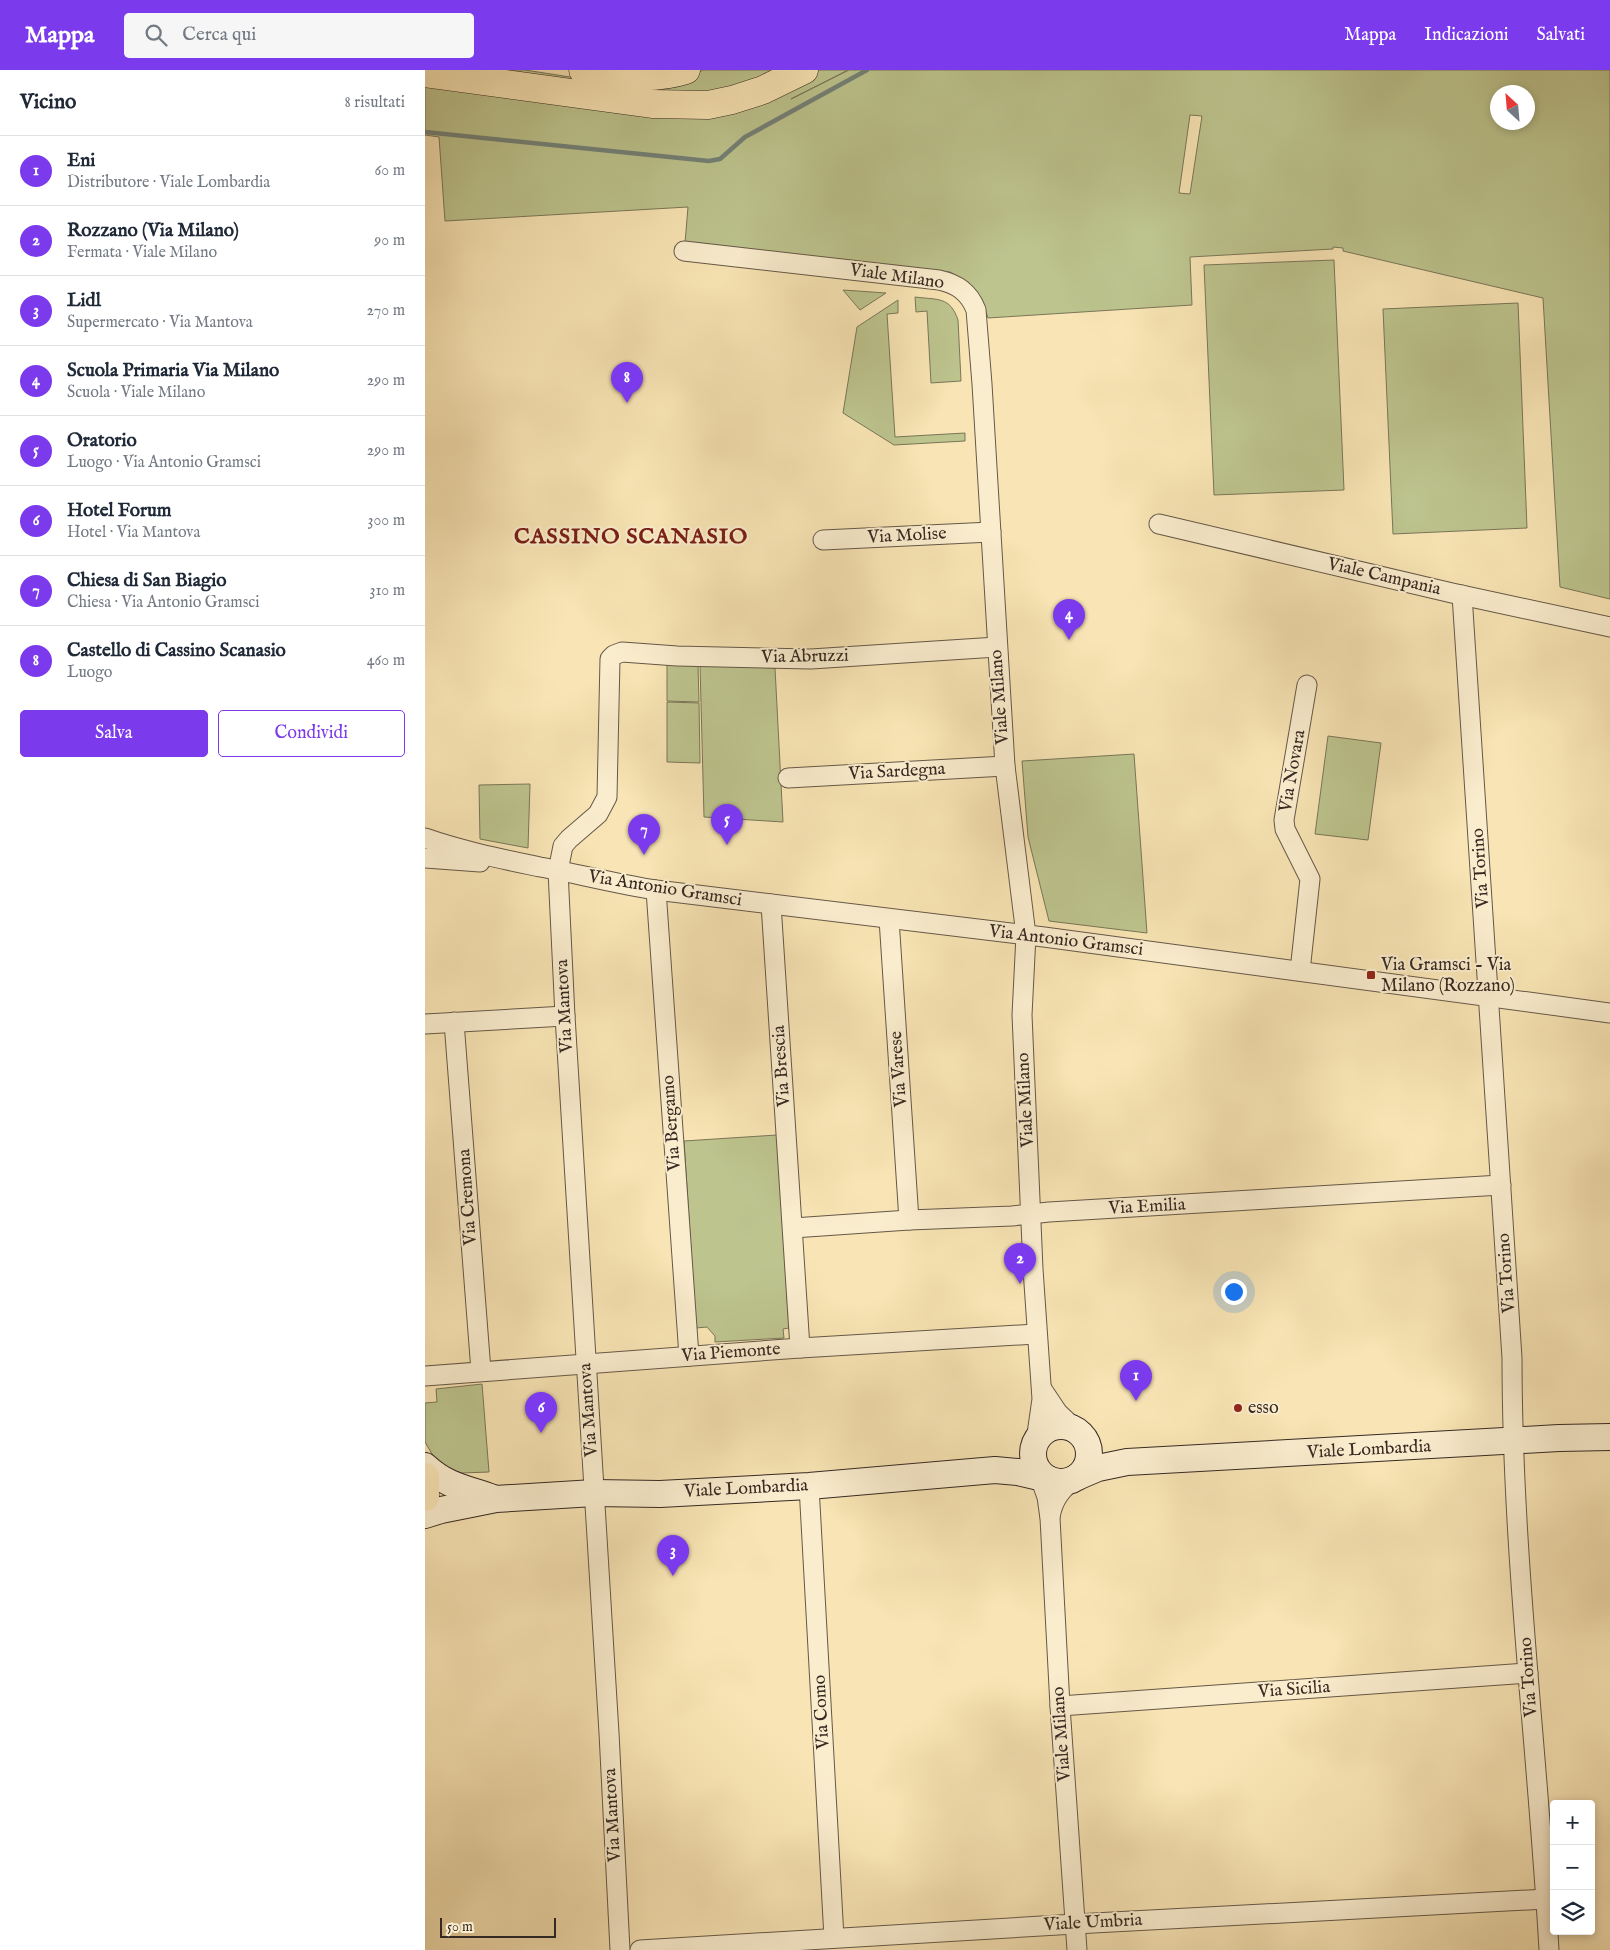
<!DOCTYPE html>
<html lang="it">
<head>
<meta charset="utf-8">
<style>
	body { margin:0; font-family:"IM FELL English",serif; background:#f6f6f7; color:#1f2937 }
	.controls { position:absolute; right:15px; bottom:15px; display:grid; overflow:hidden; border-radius:5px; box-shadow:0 2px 8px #0003 }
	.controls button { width:45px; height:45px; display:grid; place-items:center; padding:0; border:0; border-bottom:1px solid #e0e1e3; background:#fff; color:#1f2937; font:25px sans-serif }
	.compass { position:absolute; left:1065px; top:15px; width:45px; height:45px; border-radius:50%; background:#fff; box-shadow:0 2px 8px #0003; rotate:334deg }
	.scale { position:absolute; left:15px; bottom:12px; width:116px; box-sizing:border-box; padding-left:5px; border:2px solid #362923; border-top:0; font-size:14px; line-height:18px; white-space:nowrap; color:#362923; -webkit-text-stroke:4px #faedce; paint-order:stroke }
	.you { position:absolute; left:808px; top:1221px; width:18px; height:18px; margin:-12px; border:4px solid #fff; border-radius:50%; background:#1a73e8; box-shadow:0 0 0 8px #1a73e833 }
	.badge { display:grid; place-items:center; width:32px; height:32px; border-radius:50%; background:#7c3aed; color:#fff; font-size:16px; font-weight:700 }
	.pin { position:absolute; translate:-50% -41px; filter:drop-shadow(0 1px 2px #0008) }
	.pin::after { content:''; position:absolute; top:26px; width:18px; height:15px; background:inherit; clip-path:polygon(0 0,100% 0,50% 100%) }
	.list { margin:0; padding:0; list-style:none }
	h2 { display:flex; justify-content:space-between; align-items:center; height:65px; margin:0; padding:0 20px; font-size:21px }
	h2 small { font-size:16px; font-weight:400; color:#747a83 }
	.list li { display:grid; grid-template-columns:32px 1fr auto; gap:15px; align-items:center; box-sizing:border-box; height:70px; padding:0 20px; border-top:1px solid #e0e1e3 }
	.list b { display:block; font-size:19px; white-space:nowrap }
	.list p { margin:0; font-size:16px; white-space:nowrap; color:#747a83 }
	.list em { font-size:16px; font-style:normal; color:#747a83 }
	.actions { display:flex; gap:10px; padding:15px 20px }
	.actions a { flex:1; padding:11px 0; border:1px solid #7c3aed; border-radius:5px; text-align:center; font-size:18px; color:#7c3aed }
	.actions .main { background:#7c3aed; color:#fff }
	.icon { flex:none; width:28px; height:28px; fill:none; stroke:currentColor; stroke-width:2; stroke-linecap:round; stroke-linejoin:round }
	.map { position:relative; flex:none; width:1185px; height:1880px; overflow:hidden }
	header { display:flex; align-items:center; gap:30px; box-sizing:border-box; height:70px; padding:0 25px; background:#7c3aed; color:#fff }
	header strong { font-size:24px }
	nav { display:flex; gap:28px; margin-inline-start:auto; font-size:18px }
	.search { width:350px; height:45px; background:#f6f6f7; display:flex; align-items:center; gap:12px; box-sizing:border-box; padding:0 18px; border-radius:5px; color:#747a83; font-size:19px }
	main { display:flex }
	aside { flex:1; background:#fff }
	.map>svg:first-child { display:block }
</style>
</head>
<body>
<header>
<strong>Mappa</strong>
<div class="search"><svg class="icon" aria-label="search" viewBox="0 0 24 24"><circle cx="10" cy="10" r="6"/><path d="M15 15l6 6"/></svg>Cerca qui</div>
<nav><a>Mappa</a><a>Indicazioni</a><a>Salvati</a></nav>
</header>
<main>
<aside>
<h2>Vicino<small>8 risultati</small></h2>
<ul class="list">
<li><span class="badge">1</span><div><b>Eni</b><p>Distributore · Viale Lombardia</p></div><em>60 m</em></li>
<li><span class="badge">2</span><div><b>Rozzano (Via Milano)</b><p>Fermata · Viale Milano</p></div><em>90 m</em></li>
<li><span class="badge">3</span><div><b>Lidl</b><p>Supermercato · Via Mantova</p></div><em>270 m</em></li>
<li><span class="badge">4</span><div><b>Scuola Primaria Via Milano</b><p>Scuola · Viale Milano</p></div><em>290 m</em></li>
<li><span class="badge">5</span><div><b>Oratorio</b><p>Luogo · Via Antonio Gramsci</p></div><em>290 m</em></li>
<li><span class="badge">6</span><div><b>Hotel Forum</b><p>Hotel · Via Mantova</p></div><em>300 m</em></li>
<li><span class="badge">7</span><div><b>Chiesa di San Biagio</b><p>Chiesa · Via Antonio Gramsci</p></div><em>310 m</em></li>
<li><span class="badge">8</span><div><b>Castello di Cassino Scanasio</b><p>Luogo</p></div><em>460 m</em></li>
</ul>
<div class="actions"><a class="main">Salva</a><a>Condividi</a></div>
</aside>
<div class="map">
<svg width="1185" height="1880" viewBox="0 0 1185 1880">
	<rect width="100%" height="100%" fill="#f8e4b4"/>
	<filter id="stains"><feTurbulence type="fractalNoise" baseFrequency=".004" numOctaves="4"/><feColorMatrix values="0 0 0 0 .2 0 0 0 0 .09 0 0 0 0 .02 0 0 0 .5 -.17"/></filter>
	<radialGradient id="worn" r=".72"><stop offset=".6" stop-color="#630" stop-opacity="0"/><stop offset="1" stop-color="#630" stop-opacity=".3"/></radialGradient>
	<g fill="#bdc48e" stroke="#7a7658" fill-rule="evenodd">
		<path d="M33,0H100L158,9L254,12L278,0H361L355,3L266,27Z"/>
		<path d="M392,0H423L366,29L424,0H1185V529L1135,517L1118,228L918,181V178L908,177V179L765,187L767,235L563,248C554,221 551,216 525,202L260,173L263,137L20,151L14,67L0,65V10L241,44ZM1072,22H1102V52H1072ZM765,45L777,46L765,124L754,123Z"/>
		<path d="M909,190L919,420L789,425L779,195Z"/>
		<path d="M418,220L461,223L435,240Z"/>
		<path d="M490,227C512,230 525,226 533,250L536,311L506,313L502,241L491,242Z"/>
		<path d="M473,230V243L462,244L470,367L540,363V371L469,375L418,343L432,257Z"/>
		<path d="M1093,233L1102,458L968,464L958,239Z"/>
		<path d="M242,593L273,595L274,632L242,631Z"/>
		<path d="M275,594L350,598L358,752L279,747Z"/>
		<path d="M242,632L274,633L275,693L242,692Z"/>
		<path d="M903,666L956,673L943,770L890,764Z"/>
		<path d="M709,684L722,863L624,851L603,767L597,691Z"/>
		<path d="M105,714L103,778L55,769L54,715Z"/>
		<path d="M352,1065L364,1258L358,1259L359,1268L290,1272V1266L282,1257L271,1258L259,1071Z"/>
		<path d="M57,1314L64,1402L37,1403L21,1399L10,1389L0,1372V1333L12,1332L11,1319Z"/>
	</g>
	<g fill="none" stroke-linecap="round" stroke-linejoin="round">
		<path stroke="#748278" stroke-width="4.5" d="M0,62L284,91L295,89L320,67L442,0"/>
		<defs>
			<g id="street">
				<path d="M259,181L514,210C532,214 544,222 551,240L557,314L580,696L601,865L597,945L608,1199L617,1329L611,1371"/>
				<path d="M734,454L1027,523L1185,557"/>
				<path d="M398,470L566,462"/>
				<path d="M1037,525L1087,1288C1087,1486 1113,1683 1124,1880"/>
				<path d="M363,708L580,696"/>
				<path d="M0,768C37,781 77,789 115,797C154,804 192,814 231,820L619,867L1185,943"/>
				<path d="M0,788L55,792"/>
				<path d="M231,820L264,1286"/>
				<path d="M346,834L375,1278"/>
				<path d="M464,849L484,1150"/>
				<path d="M875,901L885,809L860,759L859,750L882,615"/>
				<path d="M29,952L56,1301"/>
				<path d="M0,954L140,946"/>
				<path d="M368,1158L484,1150L587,1146L624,1142L1076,1115"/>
				<path d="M0,1306L375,1278L611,1264"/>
				<path d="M617,1319L633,1343L651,1360"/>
				<path d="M612,1399L622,1427L625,1448L635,1636L652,1880"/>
				<path d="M384,1416L409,1868"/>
				<path d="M625,1447C628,1429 637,1418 651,1408"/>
				<path d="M635,1636L1103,1603"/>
				<path d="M195,1880L184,1663L140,946L133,801L138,776L144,769L173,744L182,727L185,589L189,585L197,582L252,586L386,589L572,577"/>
				<path d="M215,1880L650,1854L1121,1829"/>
			</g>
			<g id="secondary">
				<circle cx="636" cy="1384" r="28"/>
				<path d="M0,1396C23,1417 41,1418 68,1428"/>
				<path d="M652,1407L673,1398L702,1392L1134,1368L1185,1367"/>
				<path d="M0,1445L16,1440L71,1429L169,1423L235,1424L384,1416L570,1400L593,1402L623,1409"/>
			</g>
			<path id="primary" d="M0,1407V1427"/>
			<g id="highway">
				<path d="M158,0C193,5 227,11 261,0"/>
				<path d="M0,3L227,34L283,35L307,30L338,20L379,0"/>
			</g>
		</defs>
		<use href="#street" stroke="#665847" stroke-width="21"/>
		<use href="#secondary" stroke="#362923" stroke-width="28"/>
		<use href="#primary" stroke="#362923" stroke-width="29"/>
		<use href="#highway" stroke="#362923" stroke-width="29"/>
		<use href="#street" stroke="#faedce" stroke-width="19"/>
		<use href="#secondary" stroke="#faedce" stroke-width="26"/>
		<use href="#primary" stroke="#f8e4b4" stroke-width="28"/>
		<use href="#highway" stroke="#f8e4b4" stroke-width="28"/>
	</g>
	<g fill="#8f2418" stroke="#faedce" stroke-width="2">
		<rect x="941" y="900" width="10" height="10" rx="2.5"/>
		<circle cx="813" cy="1338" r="5"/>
	</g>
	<g text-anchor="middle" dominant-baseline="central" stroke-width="4" stroke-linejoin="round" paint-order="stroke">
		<g font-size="18" fill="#362923" stroke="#faedce">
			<text transform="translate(472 207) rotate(8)">Viale Milano</text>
			<text transform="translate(482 466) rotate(-3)">Via Molise</text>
			<text transform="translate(959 507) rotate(13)">Viale Campania</text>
			<text transform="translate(380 587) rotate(-1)">Via Abruzzi</text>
			<text transform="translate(575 627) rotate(-94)">Viale Milano</text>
			<text transform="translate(868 701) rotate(-80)">Via Novara</text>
			<text transform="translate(472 702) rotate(-3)">Via Sardegna</text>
			<text transform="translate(1056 798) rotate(-94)">Via Torino</text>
			<text transform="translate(240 819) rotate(9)">Via Antonio Gramsci</text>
			<text transform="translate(641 871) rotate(7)">Via Antonio Gramsci</text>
			<text transform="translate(140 936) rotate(-93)">Via Mantova</text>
			<text transform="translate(357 996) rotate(-94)">Via Brescia</text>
			<text transform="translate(474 999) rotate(-94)">Via Varese</text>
			<text transform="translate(601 1030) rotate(-93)">Viale Milano</text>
			<text transform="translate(247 1053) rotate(-94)">Via Bergamo</text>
			<text transform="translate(43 1127) rotate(-94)">Via Cremona</text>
			<text transform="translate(722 1137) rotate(-3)">Via Emilia</text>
			<text transform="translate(1082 1203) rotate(-94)">Via Torino</text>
			<text transform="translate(306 1283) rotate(-4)">Via Piemonte</text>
			<text transform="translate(164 1340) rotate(-94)">Via Mantova</text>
			<text transform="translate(944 1380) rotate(-3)">Viale Lombardia</text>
			<text transform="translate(321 1419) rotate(-3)">Viale Lombardia</text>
			<text transform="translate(1104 1607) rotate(-94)">Via Torino</text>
			<text transform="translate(869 1620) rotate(-4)">Via Sicilia</text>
			<text transform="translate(397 1642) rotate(-93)">Via Como</text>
			<text transform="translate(637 1664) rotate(-94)">Viale Milano</text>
			<text transform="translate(188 1745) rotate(-93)">Via Mantova</text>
			<text transform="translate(668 1853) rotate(-3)">Viale Umbria</text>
		</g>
		<g font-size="18" fill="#362923" stroke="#faedce" text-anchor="start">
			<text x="956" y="895">Via Gramsci - Via<tspan x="956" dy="21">Milano (Rozzano)</tspan></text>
			<text x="823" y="1338">esso</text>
		</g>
		<g font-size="22" font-weight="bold" letter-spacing="1" fill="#7a1f14" stroke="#faedce">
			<text x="206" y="467">CASSINO SCANASIO</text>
		</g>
	</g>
	<rect width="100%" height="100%" filter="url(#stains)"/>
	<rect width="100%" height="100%" fill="url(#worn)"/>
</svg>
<div class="controls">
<button>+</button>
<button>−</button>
<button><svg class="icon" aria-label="layers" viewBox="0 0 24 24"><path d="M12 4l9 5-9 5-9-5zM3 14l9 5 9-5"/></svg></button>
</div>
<svg class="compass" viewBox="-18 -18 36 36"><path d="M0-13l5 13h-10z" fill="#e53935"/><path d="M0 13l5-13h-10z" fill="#747a83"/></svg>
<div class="scale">50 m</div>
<div class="you"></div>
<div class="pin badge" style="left:711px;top:1331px">1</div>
<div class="pin badge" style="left:595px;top:1214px">2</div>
<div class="pin badge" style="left:248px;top:1506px">3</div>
<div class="pin badge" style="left:644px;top:570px">4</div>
<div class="pin badge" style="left:302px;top:775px">5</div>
<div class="pin badge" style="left:116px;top:1363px">6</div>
<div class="pin badge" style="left:219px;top:785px">7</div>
<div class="pin badge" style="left:202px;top:333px">8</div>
</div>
</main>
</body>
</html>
